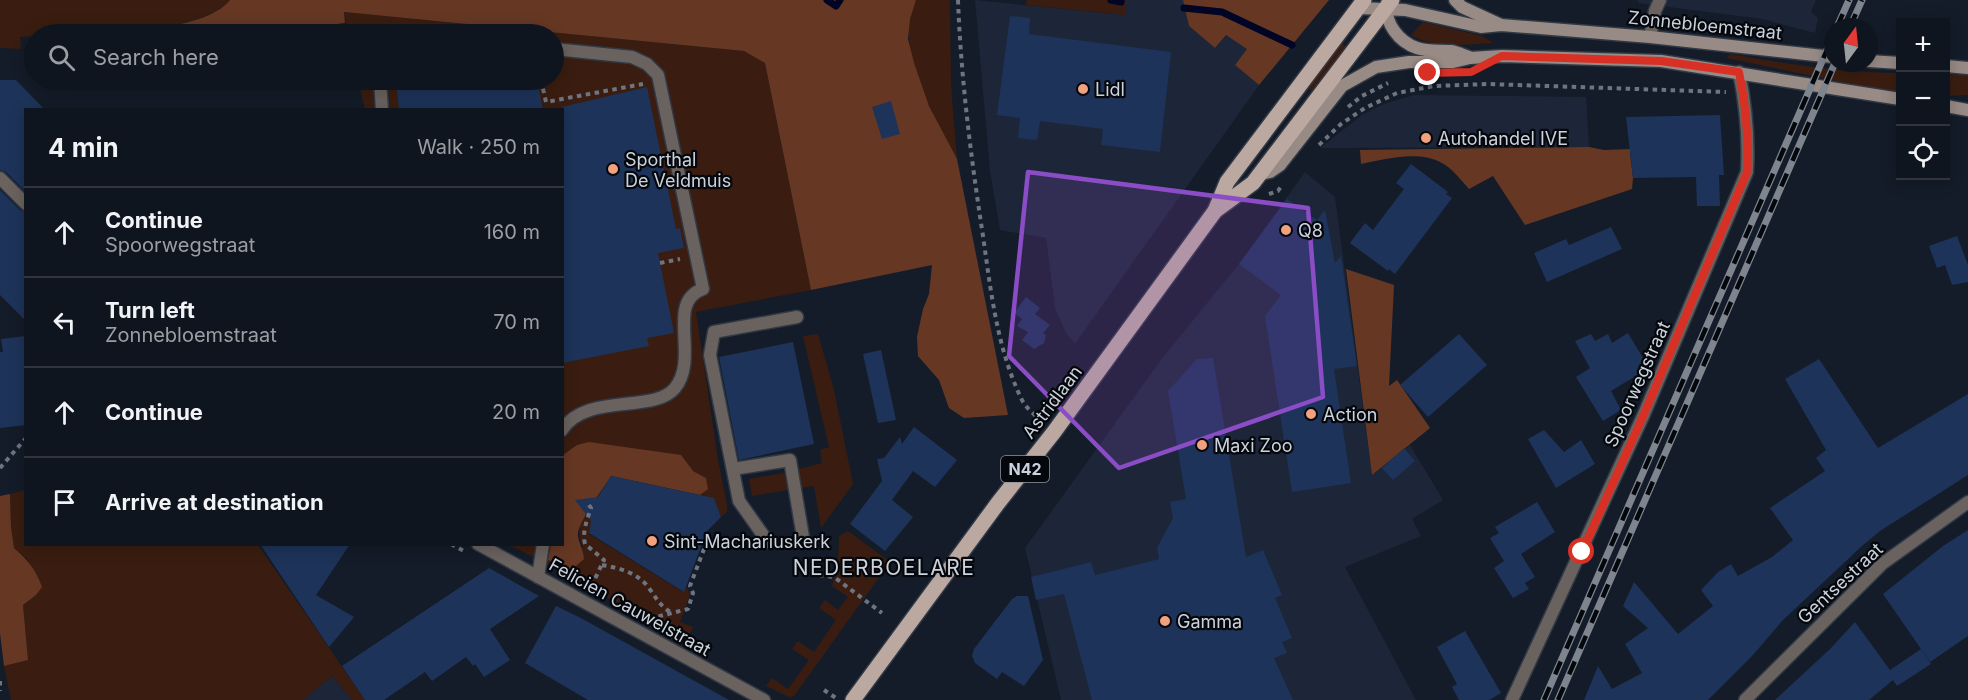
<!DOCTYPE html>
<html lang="en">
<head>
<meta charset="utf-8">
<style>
	body { margin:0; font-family:Inter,sans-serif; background:#181e28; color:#f1f3f6 }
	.controls { position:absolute; right:18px; top:18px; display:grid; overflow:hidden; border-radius:0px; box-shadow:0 3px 15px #0003 }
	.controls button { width:54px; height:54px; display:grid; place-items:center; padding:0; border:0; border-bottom:2px solid #2f343d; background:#0f151f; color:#f1f3f6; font:30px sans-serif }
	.compass { position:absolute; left:1824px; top:18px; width:54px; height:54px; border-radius:50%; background:#0f151f; box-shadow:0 3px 15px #0003; rotate:15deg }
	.stop { position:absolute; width:18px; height:18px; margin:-14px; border:4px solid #d93025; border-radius:50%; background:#fff }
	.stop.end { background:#d93025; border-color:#fff; box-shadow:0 2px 6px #0008 }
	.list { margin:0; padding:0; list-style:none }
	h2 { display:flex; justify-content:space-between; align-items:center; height:78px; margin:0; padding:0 24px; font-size:26px }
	h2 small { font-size:20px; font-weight:400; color:#9b9fa4 }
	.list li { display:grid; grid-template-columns:39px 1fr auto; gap:18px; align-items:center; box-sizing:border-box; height:90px; padding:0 24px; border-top:2px solid #2f343d }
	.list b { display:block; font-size:22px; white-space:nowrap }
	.list p { margin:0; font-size:20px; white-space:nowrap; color:#9b9fa4 }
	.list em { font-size:20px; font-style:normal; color:#9b9fa4 }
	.icon { flex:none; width:33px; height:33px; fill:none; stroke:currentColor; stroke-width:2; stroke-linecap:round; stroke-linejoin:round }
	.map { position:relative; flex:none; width:1968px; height:700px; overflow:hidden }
	.search { position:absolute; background:#0f151f; box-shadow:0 3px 15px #0003; left:24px; top:24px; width:540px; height:66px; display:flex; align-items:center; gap:15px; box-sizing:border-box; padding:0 21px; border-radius:33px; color:#9b9fa4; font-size:22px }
	.panel { position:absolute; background:#0f151f; box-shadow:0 3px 15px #0003; left:24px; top:108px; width:540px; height:438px; border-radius:0px }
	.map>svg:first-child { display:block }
</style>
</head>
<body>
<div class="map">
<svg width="1968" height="700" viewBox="0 0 1968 700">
	<rect width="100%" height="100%" fill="#141c29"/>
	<g fill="#1c2638">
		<path d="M975,0L1124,15L1126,0H1184L1189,26L1215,48L1226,35L1248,49L1235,65L1259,85L1075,344L1065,331L1055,308L1046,238L1000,230L990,171Z"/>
		<path d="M1638,0H1816L1811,12L1818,18L1815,33L1762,19L1638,3Z"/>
		<path d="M1414,95L1586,97L1589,147L1320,148L1362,115L1384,104Z"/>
		<path d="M1305,172L1335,197L1372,475L1410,445L1443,500L1412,519L1421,536L1345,567L1416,700H1061L1025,548L1163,357L1239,264Z"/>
		<path d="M332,676L352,700H303Z"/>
	</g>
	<g fill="#3a1d10">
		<path d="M0,0H230C202,35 79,34 34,34V36L20,37L21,49L0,48Z"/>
		<path d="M916,0H950L951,85L957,159C935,117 892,47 916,0Z"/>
		<path d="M1027,0H1126L1125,15L1026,5Z"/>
		<path d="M344,12L744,51L765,63L811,290L696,312L718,460L727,505V512L721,517L714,498L700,495L707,489L706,478L693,471L563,455V459L562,110L365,109L358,80H554V34H348Z"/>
		<path d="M1423,22L1482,36L1493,43C1466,44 1435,50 1411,35Z"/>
		<path d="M1339,41L1348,49L1314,92L1304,86Z"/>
		<path d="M1730,54C1786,64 1844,73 1900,73V93L1873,89L1727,58Z"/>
		<path d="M1946,74L1968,75V95L1946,96Z"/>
		<path d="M818,334L834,390L853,484L821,528L814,486L801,488L799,469L822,463L820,450L829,447L803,336Z"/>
		<path d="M784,473L788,490L752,496L749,479Z"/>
		<path d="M25,490L26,544L258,545L365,700H352L332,676L303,700H11L4,666L28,660L23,605L36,595L27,559L14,548L11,527L10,494Z"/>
		<path d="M595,503L589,534L683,592L686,586L690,595L680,622L693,627L686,642L548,564L509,545H551L549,560L571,570L583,547C574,527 583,519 595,503Z"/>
		<path d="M848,531L890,562L794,696L789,697L766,686L772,678L788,689L809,660L792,649L798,641L814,652L836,620L819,608L825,600L838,610L848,597L832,586L838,562L839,536Z"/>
	</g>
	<g fill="#663824">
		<path d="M230,0H916L910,19L908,39L914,63L929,106L957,159L1008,415L964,418L949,408L939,380L918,356L917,337L923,309L929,294L932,265L811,290L765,63L744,51L344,12L345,23L252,34H64C105,32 204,33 230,0Z"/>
		<path d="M1183,0H1329L1259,85L1235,65L1247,49L1226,35L1215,48L1189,26Z"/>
		<path d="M1589,147L1604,150L1632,149L1630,153L1633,178L1632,189L1525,225L1493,176L1469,189C1461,180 1453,169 1442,163C1419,150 1385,159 1361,164L1360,150Z"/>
		<path d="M1346,269L1394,285L1389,386L1397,380L1430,428L1372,475Z"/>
		<path d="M589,442L681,455L693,471L706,478L708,489L700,495L611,476C604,488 576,524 578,536C579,544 583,548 584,559L571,570L548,560L551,545L562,544L563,455L577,445Z"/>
		<path d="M10,494L11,527L14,548C27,559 36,570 42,587L36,595L23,605L28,660L4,666L0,633V496Z"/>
	</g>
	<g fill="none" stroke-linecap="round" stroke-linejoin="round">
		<g stroke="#000425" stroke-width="7">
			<path d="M827,0L836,6L840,0"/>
			<path d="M1111,0L1121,2"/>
			<path d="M1184,8L1222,12L1292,45"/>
		</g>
	</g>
	<g fill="#1d3359">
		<path d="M1010,16L1030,18L1029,34L1171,52L1160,152L1101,145L1103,129L1040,121L1037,140L1018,138L1020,118L997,115Z"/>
		<path d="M0,80H16L45,110H26V192L6,172L0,170Z"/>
		<path d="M396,80H537L543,110H399Z"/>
		<path d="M647,87L676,229L680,228L684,248L658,253L674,333L647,338L649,346L562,363V107Z"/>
		<path d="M891,101L900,134L882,139L872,107Z"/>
		<path d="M1720,115L1724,175H1719L1720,206H1697L1696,177L1633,178L1626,117Z"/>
		<path d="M1411,164L1448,192L1446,194L1452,198L1395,274L1389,269L1388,271L1350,243L1365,223L1373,230L1404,189L1396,183Z"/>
		<path d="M0,190L20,210L26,212V321L0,295Z"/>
		<path d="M1287,199L1317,220L1325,210L1335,263L1341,256L1357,366L1334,369L1351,483L1292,492L1265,316L1281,295L1239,264Z"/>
		<path d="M1611,227L1622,249L1547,282L1534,253L1566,239L1569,245Z"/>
		<path d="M1957,236L1968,265V282L1952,285L1945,265L1937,268L1929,246Z"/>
		<path d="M1026,297L1040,308L1035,314L1050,325L1043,333L1046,335L1044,343L1034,349L1022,340L1028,332L1017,326L1022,319L1014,313Z"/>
		<path d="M1628,333L1649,368L1611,391L1621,410L1603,421L1576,377L1590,368L1575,341L1591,334L1595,341L1608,334L1612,343Z"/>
		<path d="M1459,334L1487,365L1428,417L1400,385Z"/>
		<path d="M26,336V425L0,428V352H3L1,339Z"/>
		<path d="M793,342L814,444L739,460L719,357Z"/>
		<path d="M881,350L896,420L878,423L863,354Z"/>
		<path d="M1213,358L1246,557L1263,550L1282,595L1275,598L1292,638L1282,642L1287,653L1274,658L1293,700H1092L1064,594L1036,600L1031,577L1091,562L1095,575L1159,559L1157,548L1173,518L1170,502L1186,499L1168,391L1197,359Z"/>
		<path d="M1819,359L1878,448L1968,394V475L1880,531L1862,546L1783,620L1753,655L1708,700H1584L1598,666L1612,689L1642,673L1625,644L1648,628L1623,606L1634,582L1678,634L1713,606L1701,590L1718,572L1731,564L1738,576L1772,557L1793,540L1770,508L1825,471L1816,458L1826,450L1785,379Z"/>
		<path d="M914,427L957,460L935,487L913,471L892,500L913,517L885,551L850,524L882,481L877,459L884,458L900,437L902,444Z"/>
		<path d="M1544,430L1564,452L1581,440L1595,464L1556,488L1528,439Z"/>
		<path d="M1404,448L1415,461L1393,480L1382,468Z"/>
		<path d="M611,476L714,498L721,517L707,531L684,592L589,533L591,521L575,500L598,497Z"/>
		<path d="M1537,502L1555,532L1521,554L1535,577L1525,583L1529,589L1513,598L1494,568L1504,561L1490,538L1499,533L1495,527Z"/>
		<path d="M1968,530V636L1930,662L1883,594L1943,546Z"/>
		<path d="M260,544H350L316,595L354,617L329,647Z"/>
		<path d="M489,568L539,596L490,629L510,660L484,677L475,664L473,666L466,657L432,681L425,672L384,700H365L342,666Z"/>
		<path d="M1017,596H1028L1043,660L1024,686L1002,672L997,679L975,663L972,656L974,649L1012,599Z"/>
		<path d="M556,606L579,617L729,700H588L525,663Z"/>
		<path d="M1855,622L1890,670L1921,649L1931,664L1897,686L1893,680L1869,700H1775L1830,649Z"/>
		<path d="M1465,631L1501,693L1489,700H1459L1452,687L1457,684L1437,647Z"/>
	</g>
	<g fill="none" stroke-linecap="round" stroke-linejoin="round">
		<defs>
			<g id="service">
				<path d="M1650,37L1655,11L1660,0"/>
				<path d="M554,49L632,57L647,64L658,75L703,289C665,302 700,357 675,388C654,414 586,392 562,430"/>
				<path d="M380,80L382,110"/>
				<path d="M733,469L790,460L803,537"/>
				<path d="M768,542L739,501L710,355L714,332L797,317"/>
				<path d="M538,577L543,544"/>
			</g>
			<g id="minor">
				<path d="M0,178L26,204"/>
				<path d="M478,544L764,700"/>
				<path d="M1512,700L1644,414L1747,172C1749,137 1746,106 1739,72"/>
				<path d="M1745,700L1882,564L1968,502"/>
			</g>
			<g id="secondary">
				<path d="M1455,0L1462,7L1501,25"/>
				<path d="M1387,3C1384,23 1399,42 1417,48C1428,52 1440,50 1451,51C1457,52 1463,55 1469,57"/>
				<path d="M1359,8L1405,10L1481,27L1501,25L1650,37L1833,57"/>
				<path d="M1869,61L1900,63"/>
				<path d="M1946,66L1968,68"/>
				<path d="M1946,106L1968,110"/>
				<path d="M1261,174L1270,172L1280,165L1342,86L1376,67L1409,62H1453L1470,58L1502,56L1661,61L1900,99"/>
			</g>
			<g id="primary">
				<path d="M1215,211L1253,183L1392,0"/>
				<path d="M853,700L998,503L1054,432L1215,211L1227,182L1364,0"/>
			</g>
		</defs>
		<use href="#service" stroke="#313945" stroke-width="15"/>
		<use href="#minor" stroke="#313945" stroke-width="15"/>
		<use href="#secondary" stroke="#313945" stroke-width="15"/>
		<use href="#primary" stroke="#313945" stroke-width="18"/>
		<g stroke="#6e7580" stroke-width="4" stroke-dasharray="4.5 4.5" stroke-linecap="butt">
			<path d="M958,0C961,79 971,158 983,236C991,292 997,349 1022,400C1026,408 1034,414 1040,420"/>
			<path d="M541,80L546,102L643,84"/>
			<path d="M1348,107L1362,96L1388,83"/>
			<path d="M1319,145L1341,124L1365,108L1397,93L1434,86L1488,84L1726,92"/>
			<path d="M1269,194L1278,191L1282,185"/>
			<path d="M660,263L680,259"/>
			<path d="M0,468L26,438"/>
			<path d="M589,505L591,508C587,520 582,532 585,544L604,560L591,587"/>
			<path d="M451,544L464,551"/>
			<path d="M602,565C620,568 638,573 649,588C656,598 661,607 672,613"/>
			<path d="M810,574L834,577L882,613"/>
			<path d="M651,621L656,617L688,609L693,593L690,586L704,549L701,548"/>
			<path d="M0,681V691"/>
			<path d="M824,690L836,698"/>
		</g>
		<use href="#service" stroke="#6a625e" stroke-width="12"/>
		<use href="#minor" stroke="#6a625e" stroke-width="12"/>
		<use href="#secondary" stroke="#988a84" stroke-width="12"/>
		<use href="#primary" stroke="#bba8a1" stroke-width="15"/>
		<defs>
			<g id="rail">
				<path d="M1837,27L1849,0"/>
				<path d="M1850,27L1862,0"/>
				<path d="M1544,700L1833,36"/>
				<path d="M1558,700L1835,63"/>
			</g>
		</defs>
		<use href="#rail" stroke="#7e858f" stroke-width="7"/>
		<use href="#rail" stroke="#04070c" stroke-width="4.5" stroke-dasharray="14" stroke-linecap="butt"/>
	</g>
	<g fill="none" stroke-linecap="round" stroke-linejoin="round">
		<path stroke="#d93025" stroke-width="8" d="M1428,73L1471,72L1502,56L1661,61L1739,72C1746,106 1749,137 1747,172L1644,414L1582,552"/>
	</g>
	<path fill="#8b4dc5" fill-opacity="0.2" stroke="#8b4dc5" stroke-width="4.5" stroke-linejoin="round" d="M1028,172L1308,208L1323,397L1119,468L1009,356Z"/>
	<g fill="#f2a17e" stroke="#04070c" stroke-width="2">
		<circle cx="1083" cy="89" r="6"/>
		<circle cx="1426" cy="138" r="6"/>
		<circle cx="613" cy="169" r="6"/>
		<circle cx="1286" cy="230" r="6"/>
		<circle cx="1311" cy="414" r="6"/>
		<circle cx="1202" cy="445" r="6"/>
		<circle cx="652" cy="541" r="6"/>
		<circle cx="1165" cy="621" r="6"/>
	</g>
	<g text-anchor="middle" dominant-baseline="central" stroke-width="4.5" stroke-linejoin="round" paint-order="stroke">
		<rect fill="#04070c" stroke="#90959d" stroke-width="1.5" x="1001" y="456" width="48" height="26" rx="4.5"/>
		<g font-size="16" font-weight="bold" fill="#ccd2db">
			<text x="1025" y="469">N42</text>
		</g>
		<g font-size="18" fill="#ccd2db" stroke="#04070c">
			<text transform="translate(1705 25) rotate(6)">Zonnebloemstraat</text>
			<text transform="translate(1637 384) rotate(-66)">Spoorwegstraat</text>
			<text transform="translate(1052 402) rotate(-53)">Astridlaan</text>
			<text transform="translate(1840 583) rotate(-43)">Gentsestraat</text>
			<text transform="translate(630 607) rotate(29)">Felicien Cauwelstraat</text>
		</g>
		<g font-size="18" fill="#ccd2db" stroke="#04070c" text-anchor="start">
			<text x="1095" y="89">Lidl</text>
			<text x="1438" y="138">Autohandel IVE</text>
			<text x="625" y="159">Sporthal<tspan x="625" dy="21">De Veldmuis</tspan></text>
			<text x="1298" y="230">Q8</text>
			<text x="1323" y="414">Action</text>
			<text x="1214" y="445">Maxi Zoo</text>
			<text x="664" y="541">Sint-Machariuskerk</text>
			<text x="1177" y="621">Gamma</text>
		</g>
		<g font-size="21" letter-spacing="1.5" fill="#ccd2db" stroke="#04070c">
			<text x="884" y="567">NEDERBOELARE</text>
		</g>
	</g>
</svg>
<div class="controls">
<button>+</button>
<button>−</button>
<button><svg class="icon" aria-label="locate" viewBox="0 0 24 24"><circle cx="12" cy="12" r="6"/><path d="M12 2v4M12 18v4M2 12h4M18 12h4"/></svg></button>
</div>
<svg class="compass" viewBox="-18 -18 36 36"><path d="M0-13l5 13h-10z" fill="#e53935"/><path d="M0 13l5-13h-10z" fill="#9b9fa4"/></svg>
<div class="stop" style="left:1582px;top:552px"></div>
<div class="stop end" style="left:1428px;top:73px"></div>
<div class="search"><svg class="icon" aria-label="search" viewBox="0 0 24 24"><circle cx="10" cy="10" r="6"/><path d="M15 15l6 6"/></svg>Search here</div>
<section class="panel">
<h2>4 min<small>Walk · 250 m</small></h2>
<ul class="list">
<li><svg class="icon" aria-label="ahead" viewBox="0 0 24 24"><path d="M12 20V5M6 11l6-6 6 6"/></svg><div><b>Continue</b><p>Spoorwegstraat</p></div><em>160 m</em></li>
<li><svg class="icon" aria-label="left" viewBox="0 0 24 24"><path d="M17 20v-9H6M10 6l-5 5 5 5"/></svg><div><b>Turn left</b><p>Zonnebloemstraat</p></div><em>70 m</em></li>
<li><svg class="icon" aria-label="ahead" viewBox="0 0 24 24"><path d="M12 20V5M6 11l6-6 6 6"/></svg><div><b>Continue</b></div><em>20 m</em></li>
<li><svg class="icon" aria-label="arrive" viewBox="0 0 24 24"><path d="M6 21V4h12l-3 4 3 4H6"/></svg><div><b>Arrive at destination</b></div></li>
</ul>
</section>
</div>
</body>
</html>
